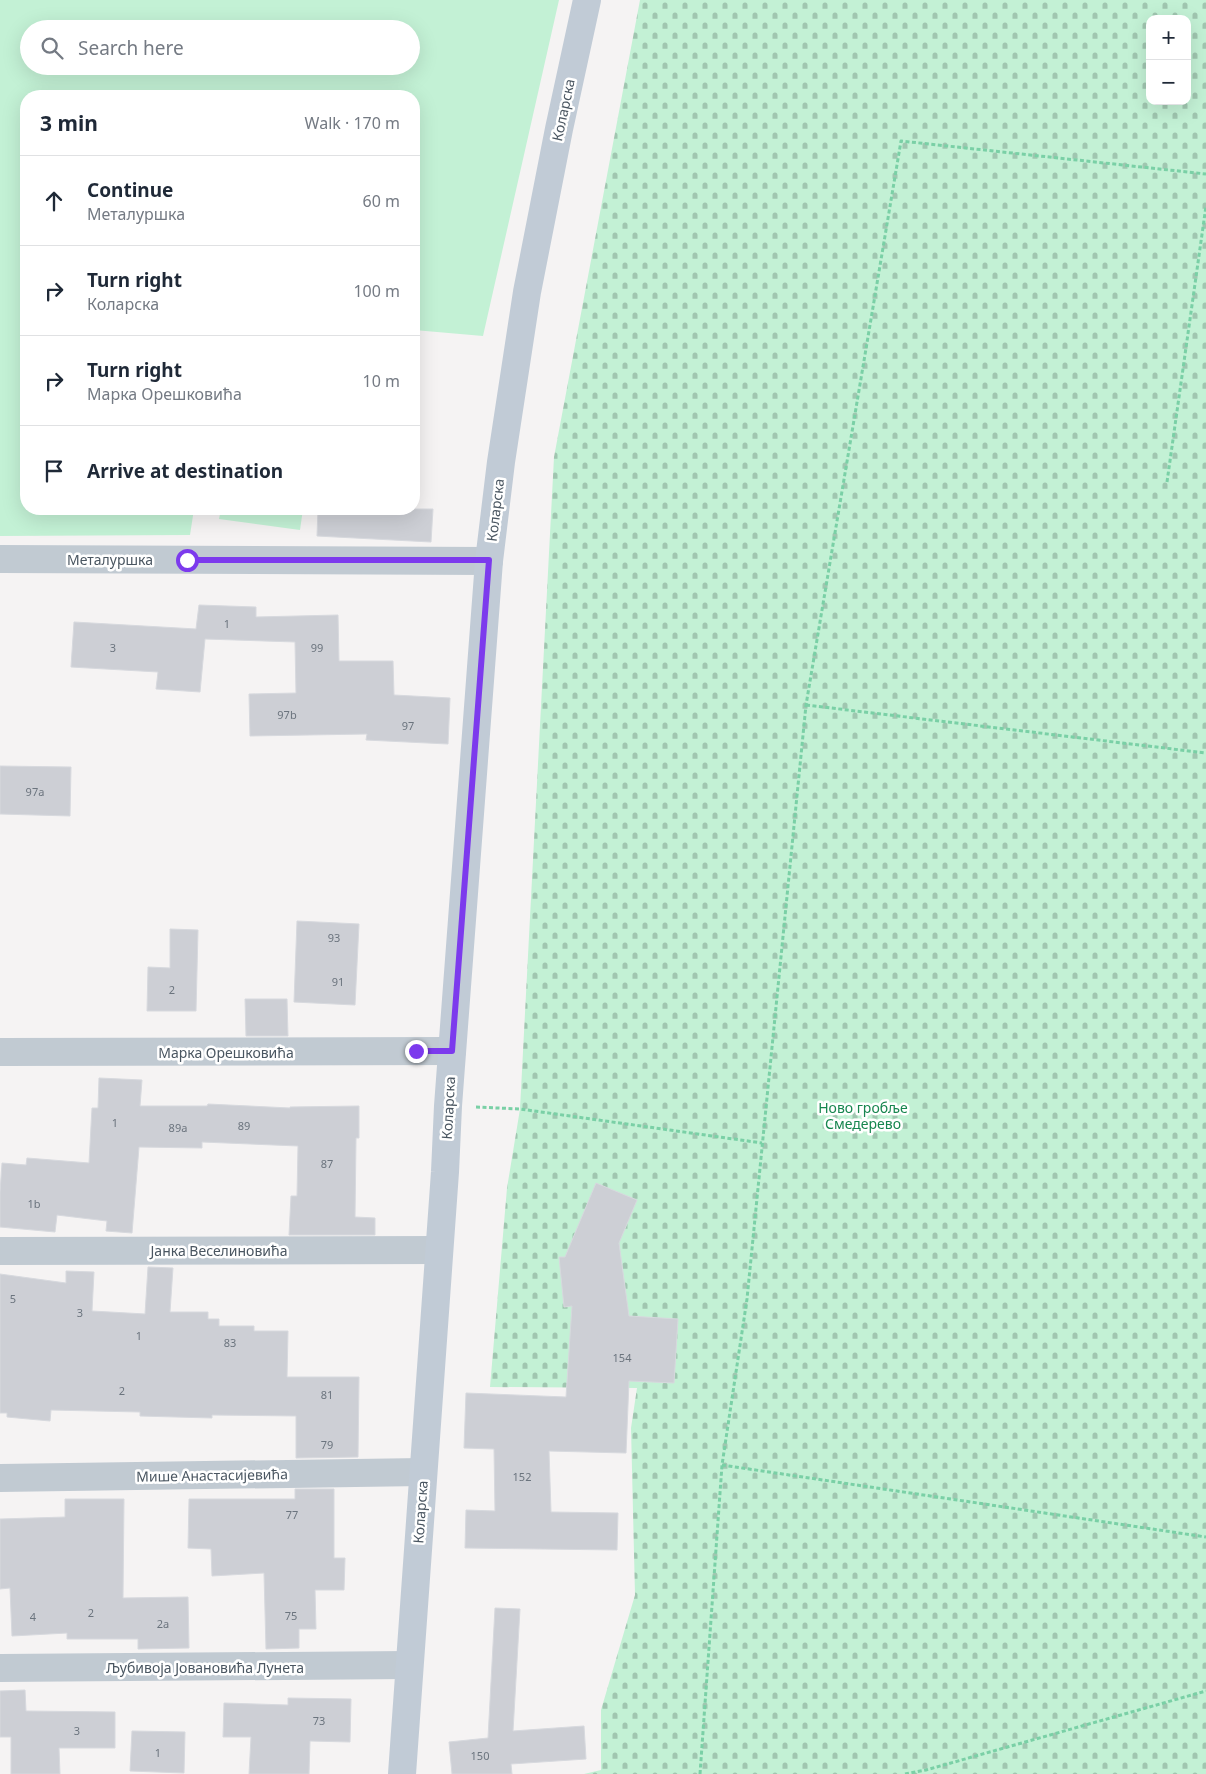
<!DOCTYPE html>
<html lang="en">
<head>
<meta charset="utf-8">
<style>
	body { margin:0; font-family:"Noto Sans",sans-serif; background:#f2f2f3; color:#1f2937 }
	.controls { position:absolute; right:15px; top:15px; display:grid; overflow:hidden; border-radius:10px; box-shadow:0 5px 20px #0002 }
	.controls button { width:45px; height:45px; display:grid; place-items:center; padding:0; border:0; border-bottom:1px solid #e0e1e3; background:#fff; color:#1f2937; font:25px sans-serif }
	.stop { position:absolute; width:15px; height:15px; margin:-11px; border:4px solid #7c3aed; border-radius:50%; background:#fff }
	.stop.end { background:#7c3aed; border-color:#fff; box-shadow:0 1px 5px #0008 }
	.list { margin:0; padding:0; list-style:none }
	h2 { display:flex; justify-content:space-between; align-items:center; height:65px; margin:0; padding:0 20px; font-size:21px }
	h2 small { font-size:16px; font-weight:400; color:#747a83 }
	.list li { display:grid; grid-template-columns:32px 1fr auto; gap:15px; align-items:center; box-sizing:border-box; height:90px; padding:0 20px; border-top:1px solid #e0e1e3 }
	.list b { display:block; font-size:19px; white-space:nowrap }
	.list p { margin:0; font-size:16px; white-space:nowrap; color:#747a83 }
	.list em { font-size:16px; font-style:normal; color:#747a83 }
	.icon { flex:none; width:28px; height:28px; fill:none; stroke:currentColor; stroke-width:2; stroke-linecap:round; stroke-linejoin:round }
	.map { position:relative; flex:none; width:1206px; height:1774px; overflow:hidden }
	.search { position:absolute; background:#fff; box-shadow:0 5px 20px #0002; left:20px; top:20px; width:400px; height:55px; display:flex; align-items:center; gap:12px; box-sizing:border-box; padding:0 18px; border-radius:28px; color:#747a83; font-size:19px }
	.panel { position:absolute; background:#fff; box-shadow:0 5px 20px #0002; left:20px; top:90px; width:400px; height:425px; border-radius:20px }
	.map>svg:first-child { display:block }
</style>
</head>
<body>
<div class="map">
<svg width="1206" height="1774" viewBox="0 0 1206 1774">
	<defs>
		<pattern id="cemetery-stones" width="16" height="16" patternUnits="userSpaceOnUse" patternTransform="scale(1.25)"><rect width="16" height="16" fill="#c3f1d5"/><path d="M2 7V4a2 2 0 0 1 4 0v3zM10 15v-3a2 2 0 0 1 4 0v3z" fill="#a0c6b0"/></pattern>
	</defs>
	<rect width="100%" height="100%" fill="#f5f3f3"/>
	<g fill="#c3f1d5" fill-rule="evenodd">
		<path d="M0,0H559L483,336L414,330V96H26V509H194L190,535L0,536ZM29,29H411V66H29Z"/>
		<path d="M221,509H303L300,530L219,519Z"/>
	</g>
	<path fill="url(#cemetery-stones)" fill-rule="evenodd" d="M640,0H1206V1774H584L601,1770V1710L635,1595L631,1428L637,1388L490,1387L507,1188L520,1109L554,457ZM1150,19H1187V101H1150Z"/>
	<g fill="#cdcfd5" stroke="#d7d9de">
		<path d="M318,509H433L431,542L317,536Z"/>
		<path d="M199,605L256,607V617L338,615L339,661H393L394,695L450,698L448,744L366,740L367,734L250,736L249,694L296,693L295,642L205,639L200,692L156,689L158,672L71,667L74,622L196,629Z"/>
		<path d="M0,766L71,767L70,816L0,814Z"/>
		<path d="M297,921L359,924L355,1005L294,1002Z"/>
		<path d="M170,929L198,930L196,1011H147L148,967L170,968Z"/>
		<path d="M245,999H287L288,1036H246Z"/>
		<path d="M99,1078L142,1080L140,1106H207L208,1104L290,1108V1107L359,1106V1138H356L355,1217L375,1218V1235H289L291,1196H297L298,1146L202,1142V1148L139,1147L132,1233L106,1231L107,1221L57,1215L55,1232L0,1227V1192L2,1163L26,1165L27,1158L89,1163L92,1108H98Z"/>
		<path d="M596,1183L637,1200L619,1243L629,1316L678,1319L674,1383L629,1381L626,1453L549,1451L551,1512L618,1513L617,1550L465,1548L466,1510L495,1511L494,1449L464,1448L466,1393L566,1397L572,1306L564,1307L559,1257H565Z"/>
		<path d="M148,1267L173,1268L170,1312H208V1319H219V1326H254V1331H288L287,1377H359L358,1457L296,1458V1416L212,1415V1418L140,1416V1412L51,1410L50,1421L7,1417V1413H0V1274L66,1283V1271L94,1272L92,1311L145,1314Z"/>
		<path d="M295,1489H334V1558H345L344,1590H315L316,1629H299V1648L266,1649L264,1573L212,1576L211,1549L188,1548L189,1499H295Z"/>
		<path d="M65,1499H124L123,1598L188,1597L189,1648L138,1649V1639H67V1633L12,1636L10,1588L0,1589V1519L65,1517Z"/>
		<path d="M495,1608L520,1609L513,1731L584,1726L586,1759L511,1764L512,1774H452L449,1742L488,1738Z"/>
		<path d="M25,1690L26,1711L115,1712V1748H59L60,1774H11V1737H0V1691Z"/>
		<path d="M288,1698L351,1699L350,1742L310,1741L309,1774H249L251,1737H223L224,1703L288,1705Z"/>
		<path d="M132,1731L185,1732L184,1773L130,1771Z"/>
	</g>
	<g fill="none" stroke-linecap="round" stroke-linejoin="round">
		<g stroke="#7ad0a6" stroke-width="3" stroke-dasharray="4 2.5" stroke-linecap="butt">
			<path d="M1167,482L1206,206"/>
			<path d="M806,705L1206,753"/>
			<path d="M476,1107L520,1109L762,1143"/>
			<path d="M722,1465L1206,1537"/>
			<path d="M700,1774L722,1465L747,1299L806,705L901,141L1206,174"/>
			<path d="M905,1774L926,1770L1206,1691"/>
		</g>
		<g stroke="#c1cad2" stroke-width="28">
			<path d="M0,559L489,561"/>
			<path d="M0,1052L452,1051"/>
			<path d="M0,1251L439,1250"/>
			<path d="M0,1478L423,1472"/>
			<path d="M0,1668L409,1665"/>
		</g>
		<path stroke="#c1cbd6" stroke-width="28" d="M402,1774L445,1172L448,1106L489,561L501,462L527,292L559,129L587,0"/>
	</g>
	<g fill="none" stroke-linecap="round" stroke-linejoin="round">
		<path stroke="#7c3aed" stroke-width="6" d="M187,560H489L452,1051H416"/>
	</g>
	<g text-anchor="middle" dominant-baseline="central" stroke-width="5" stroke-linejoin="round" paint-order="stroke">
		<g font-size="11" fill="#6b747e">
			<text x="227" y="623">1</text>
			<text x="113" y="647">3</text>
			<text x="317" y="647">99</text>
			<text x="287" y="714">97b</text>
			<text x="408" y="725">97</text>
			<text x="35" y="791">97a</text>
			<text x="334" y="937">93</text>
			<text x="338" y="981">91</text>
			<text x="172" y="989">2</text>
			<text x="115" y="1122">1</text>
			<text x="244" y="1125">89</text>
			<text x="178" y="1127">89a</text>
			<text x="327" y="1163">87</text>
			<text x="34" y="1203">1b</text>
			<text x="13" y="1298">5</text>
			<text x="80" y="1312">3</text>
			<text x="139" y="1335">1</text>
			<text x="230" y="1342">83</text>
			<text x="622" y="1357">154</text>
			<text x="122" y="1390">2</text>
			<text x="327" y="1394">81</text>
			<text x="327" y="1444">79</text>
			<text x="522" y="1476">152</text>
			<text x="292" y="1514">77</text>
			<text x="91" y="1612">2</text>
			<text x="291" y="1615">75</text>
			<text x="33" y="1616">4</text>
			<text x="163" y="1623">2a</text>
			<text x="319" y="1720">73</text>
			<text x="77" y="1730">3</text>
			<text x="158" y="1752">1</text>
			<text x="480" y="1755">150</text>
		</g>
		<g font-size="14" fill="#4a5661" stroke="#fff">
			<text transform="translate(563 110) rotate(-78)">Коларска</text>
			<text transform="translate(495 510) rotate(-83)">Коларска</text>
			<text x="110" y="559">Металуршка</text>
			<text x="226" y="1052">Марка Орешковића</text>
			<text transform="translate(448 1108) rotate(-87)">Коларска</text>
			<text x="219" y="1250">Јанка Веселиновића</text>
			<text transform="translate(212 1475) rotate(-1)">Мише Анастасијевића</text>
			<text transform="translate(420 1512) rotate(-86)">Коларска</text>
			<text x="205" y="1667">Љубивоја Јовановића Лунета</text>
		</g>
		<g font-size="14" fill="#17864f" stroke="#fff">
			<text x="863" y="1107">Ново гробље<tspan x="863" dy="16">Смедерево</tspan></text>
		</g>
	</g>
</svg>
<div class="controls">
<button>+</button>
<button>−</button>
</div>
<div class="stop" style="left:187px;top:560px"></div>
<div class="stop end" style="left:416px;top:1051px"></div>
<div class="search"><svg class="icon" aria-label="search" viewBox="0 0 24 24"><circle cx="10" cy="10" r="6"/><path d="M15 15l6 6"/></svg>Search here</div>
<section class="panel">
<h2>3 min<small>Walk · 170 m</small></h2>
<ul class="list">
<li><svg class="icon" aria-label="ahead" viewBox="0 0 24 24"><path d="M12 20V5M6 11l6-6 6 6"/></svg><div><b>Continue</b><p>Металуршка</p></div><em>60 m</em></li>
<li><svg class="icon" aria-label="right" viewBox="0 0 24 24"><path d="M7 20v-9h11M14 6l5 5-5 5"/></svg><div><b>Turn right</b><p>Коларска</p></div><em>100 m</em></li>
<li><svg class="icon" aria-label="right" viewBox="0 0 24 24"><path d="M7 20v-9h11M14 6l5 5-5 5"/></svg><div><b>Turn right</b><p>Марка Орешковића</p></div><em>10 m</em></li>
<li><svg class="icon" aria-label="arrive" viewBox="0 0 24 24"><path d="M6 21V4h12l-3 4 3 4H6"/></svg><div><b>Arrive at destination</b></div></li>
</ul>
</section>
</div>
</body>
</html>
